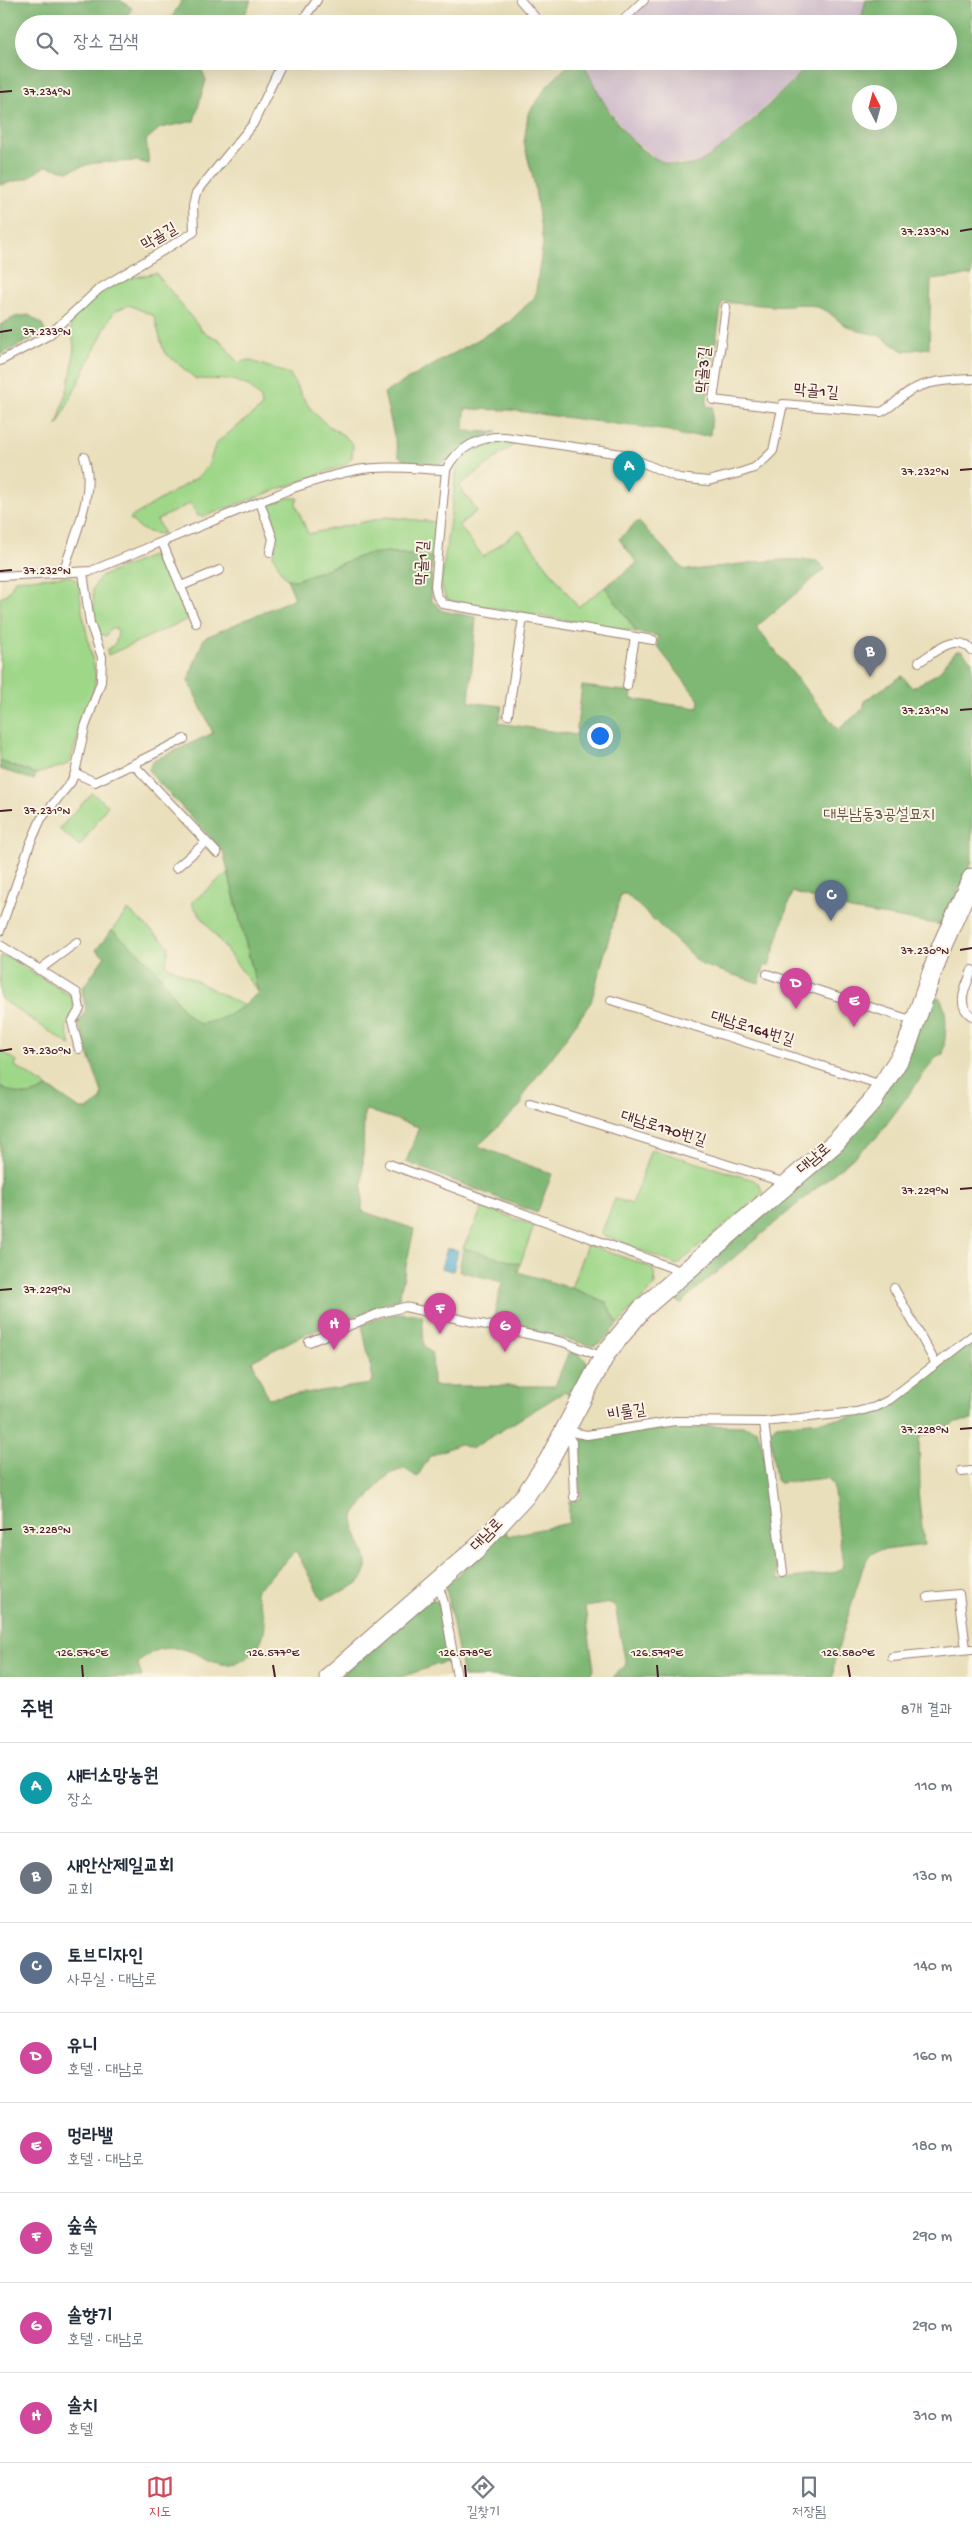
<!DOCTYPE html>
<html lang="ko">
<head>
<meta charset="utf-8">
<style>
	body { margin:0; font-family:"Gochi Hand","Poor Story",sans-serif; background:#f6f6f7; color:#1f2937 }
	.compass { position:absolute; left:852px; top:85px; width:45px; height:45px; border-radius:50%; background:#fff; box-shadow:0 5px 20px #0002; rotate:354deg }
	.you { position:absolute; left:599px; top:735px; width:18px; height:18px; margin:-12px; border:4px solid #fff; border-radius:50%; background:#1a73e8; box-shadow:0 0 0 8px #1a73e833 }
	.badge { display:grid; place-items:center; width:32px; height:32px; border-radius:50%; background:#d1495b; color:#fff; font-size:16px; font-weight:700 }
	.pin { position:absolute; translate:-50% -41px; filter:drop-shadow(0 1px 2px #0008) }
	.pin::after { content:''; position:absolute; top:26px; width:18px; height:15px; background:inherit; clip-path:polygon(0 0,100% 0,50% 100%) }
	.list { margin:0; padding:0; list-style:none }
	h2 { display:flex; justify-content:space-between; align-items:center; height:65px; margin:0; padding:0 20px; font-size:21px }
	h2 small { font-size:16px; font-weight:400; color:#747a83 }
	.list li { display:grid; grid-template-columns:32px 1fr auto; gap:15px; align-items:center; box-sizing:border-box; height:90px; padding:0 20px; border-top:1px solid #e0e1e3 }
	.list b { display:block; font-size:19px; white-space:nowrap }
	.list p { margin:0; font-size:16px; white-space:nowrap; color:#747a83 }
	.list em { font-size:16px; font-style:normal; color:#747a83 }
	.icon { flex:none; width:28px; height:28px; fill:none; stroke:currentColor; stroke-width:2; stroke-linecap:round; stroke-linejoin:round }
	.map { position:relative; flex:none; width:972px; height:1677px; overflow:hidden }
	.search { position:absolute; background:#fff; box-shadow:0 5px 20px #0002; left:15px; right:15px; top:15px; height:55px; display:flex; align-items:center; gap:12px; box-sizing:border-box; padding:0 18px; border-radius:28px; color:#747a83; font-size:19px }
	.sheet { height:785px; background:#fff }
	nav { display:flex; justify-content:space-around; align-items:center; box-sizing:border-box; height:70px; border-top:1px solid #e0e1e3; background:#fff; font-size:14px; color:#747a83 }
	nav a { display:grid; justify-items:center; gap:2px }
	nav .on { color:#d1495b }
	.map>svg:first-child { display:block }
</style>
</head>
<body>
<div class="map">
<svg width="972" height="1677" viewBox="0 0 972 1677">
	<rect width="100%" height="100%" fill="#fcf5e5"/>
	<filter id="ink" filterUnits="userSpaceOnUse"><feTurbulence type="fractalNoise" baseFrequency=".02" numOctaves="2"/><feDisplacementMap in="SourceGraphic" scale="10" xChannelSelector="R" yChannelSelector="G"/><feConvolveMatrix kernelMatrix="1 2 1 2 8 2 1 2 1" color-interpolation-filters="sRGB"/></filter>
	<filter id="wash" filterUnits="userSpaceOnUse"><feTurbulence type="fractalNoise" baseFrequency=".0096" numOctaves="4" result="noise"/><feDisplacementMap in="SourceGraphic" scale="20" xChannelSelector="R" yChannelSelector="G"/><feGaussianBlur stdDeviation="1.12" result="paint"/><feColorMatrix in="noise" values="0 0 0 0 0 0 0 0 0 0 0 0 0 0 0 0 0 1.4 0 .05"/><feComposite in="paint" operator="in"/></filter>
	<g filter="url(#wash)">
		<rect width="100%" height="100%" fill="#e9dfbb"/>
		<g fill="#d0bdcc">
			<path d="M649,0H866L862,16L853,24H624Z"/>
			<path d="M583,61H813L715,154L692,165L661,162L629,137L597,92Z"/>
		</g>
		<g fill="#9fd789" stroke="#747b5a">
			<path d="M156,273L203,332L220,340L238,363L248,360L290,374C300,393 310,413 329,426C339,433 346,435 353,445L352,458L345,465L205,516H198L191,503L157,520L164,534C148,533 139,531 130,518L198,477L208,466L216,443L262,407L261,399L249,386L233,380L196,379L164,352L154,316L129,305L115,311L110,318L57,426C65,393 82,356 69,323L98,292L121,280Z"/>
			<path d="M505,440L516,443L459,486L477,511L459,525L483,557L519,530L578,607L605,587L637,632L450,601L446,598L441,585L457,468C467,452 487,441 505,440Z"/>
			<path d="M287,498H298L296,504L308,534L387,517L436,522L432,558L387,552L341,563L296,580L287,579L280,570L273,554L277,540L265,507Z"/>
			<path d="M151,556L162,559L164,562L188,619L108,655L107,650C117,644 117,640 118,629L111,628L106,636L100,634L94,621L93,589L100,577Z"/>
			<path d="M66,576L73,577L79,584L82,611L96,677L93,693L69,764L36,774L0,761V598L8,593L15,580Z"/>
			<path d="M92,793L108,805L80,846L59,829Z"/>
			<path d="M228,872L258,992L191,903Z"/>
			<path d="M128,910L169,946L166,965L244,1006L219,1021L200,1024L187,1016L158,973L112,930Z"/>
			<path d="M3,956L8,957L72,997L74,1010L66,1027L71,1046L0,998V957Z"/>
			<path d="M0,1050L17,1061L15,1066L48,1087C27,1100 20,1097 0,1086Z"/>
			<path d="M651,1149L754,1180L759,1184L763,1193L677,1265L601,1234L615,1199L632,1204Z"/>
			<path d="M483,1207L534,1226L520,1264L463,1248Z"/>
			<path d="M587,1244L650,1267L654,1272L655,1285L618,1324L606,1302L571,1288Z"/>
		</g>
		<g fill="#7fb875" stroke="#646c50" fill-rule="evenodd">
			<path d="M0,0H120L132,8L122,24H24V61H205L202,70L206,80L194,121L160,128L146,140L149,164L138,161L93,163L68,171L45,166L28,178L0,185Z"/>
			<path d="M182,0H251L241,24L224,16L221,24H168Z"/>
			<path d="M866,0H972V275L931,280L929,348L904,351L878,335L859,331L843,324L827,311L815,306L802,304L773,306L722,302L706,406L713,407L710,435L681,436L670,431L509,410L465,409L464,431L497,432L484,436L437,466L404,460L399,456L384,393L509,322L535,297L543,243L534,182L524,143L528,114L547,86L572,61H583C600,101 639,174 692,165C717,161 791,82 813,61H948V24H853L862,16ZM860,92H890V122H860Z"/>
			<path d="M29,315L42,324L45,332L0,355V325L15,317Z"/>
			<path d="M638,521L683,569L692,570C714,568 806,553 820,563C822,565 823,567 825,569L756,627L838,730L864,708V701L902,676L912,688L938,673L956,651H962L972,661V862L943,925L851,910L792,892L769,966L765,965L759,983L702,965L626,894H621L591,1002L559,1048L524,1093L521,1105L478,1146L552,1174L537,1213L406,1162L419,1127L367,1110L364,1112L362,1211L414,1229L399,1299L299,1337L252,1361L268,1398L371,1384L373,1379L362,1325C383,1315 399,1311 422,1315L424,1345L432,1354L433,1386H555L569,1351C601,1361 583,1375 573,1397L564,1392L471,1449L459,1444L430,1456L417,1477L405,1469C389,1472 381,1480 372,1493C368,1500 358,1507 355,1514C347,1535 379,1561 360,1581C353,1589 332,1594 322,1600L296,1551L255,1591C258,1600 264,1611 265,1621C266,1644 247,1667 222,1664C208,1662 199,1653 186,1650C169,1645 149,1649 138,1664L142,1677H0V1086C19,1096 29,1099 48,1087L80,1109H88L101,1100L102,1093L78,1023L86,1010L82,989L105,956L96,950L112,930C127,943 145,957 158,973C172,991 179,1012 200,1024C224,1020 241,1010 258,992L223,851L151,774L149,769L153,761L213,733L188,680L204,638L295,598L287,579L296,580L367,554L387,552L432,558L431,600L443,611L476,617L469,702L502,706L499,723L576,735L582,686L632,692L631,699L698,708L699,700L657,646L658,636L637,632L605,587L637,563L619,539Z"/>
			<path d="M0,761L36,774L34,780L0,769Z"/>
			<path d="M939,997C950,1013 945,1036 943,1054L937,1056L877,1137L686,1298L682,1304L679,1303L673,1292L841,1147L931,1000Z"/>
			<path d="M463,1248L520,1264L518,1272L571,1288L606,1302L618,1324L602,1342L593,1346L493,1320L502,1282L459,1271Z"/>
			<path d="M972,1341V1420L955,1422L945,1429L922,1436L919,1440L920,1487L918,1491L924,1545L876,1551L870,1555L863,1567L834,1662L833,1677H613L626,1665L615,1606L611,1603L585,1607L594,1670L586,1677H463L446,1586L505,1529L508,1536L569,1523V1501L581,1499L577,1444L582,1439L674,1425L743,1426L757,1430L762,1444L778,1580L837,1572L843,1566L833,1484L827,1478L779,1483L776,1480L770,1431L776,1425C815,1421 856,1421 891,1404Z"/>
			<path d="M429,1598L437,1601L440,1605L449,1665L444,1662L402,1677H338Z"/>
		</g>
		<path fill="#50acce" stroke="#4d667c" d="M447,1248L458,1251L453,1271L441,1268Z"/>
	</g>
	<g filter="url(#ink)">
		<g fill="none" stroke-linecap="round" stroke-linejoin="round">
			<defs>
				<g id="service">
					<path d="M520,0L541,24"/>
					<path d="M300,24L317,0"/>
					<path d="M619,24L644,0"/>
					<path d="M726,307L713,400L780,408"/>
					<path d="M0,361L49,335L99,289L194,232L193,206L196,193L253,124L283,61"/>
					<path d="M260,502L273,539L270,552"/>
					<path d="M162,542L196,623"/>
					<path d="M63,573C73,539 97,491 84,457"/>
					<path d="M0,576L91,571L293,488C314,481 335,474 357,470C386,465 417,469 446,470"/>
					<path d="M181,586L220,570"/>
					<path d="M653,640L443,604L437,596L435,586L446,470C455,449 482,435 505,437L622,454L679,478L708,481L739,473L754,468L765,459L773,451L783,404L881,412C893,407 899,397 910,391C928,380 952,380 972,379"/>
					<path d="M919,662C935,652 957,631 972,651"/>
					<path d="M627,686L635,637"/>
					<path d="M508,715L523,618"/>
					<path d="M129,766L184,739"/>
					<path d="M75,773L95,782L129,766H135L217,853"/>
					<path d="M176,868L206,842"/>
					<path d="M0,931L30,844L41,819L71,782L75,773L85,727L101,682L102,657L90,623L83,572"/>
					<path d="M0,945L77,993L80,1009L72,1022L79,1049"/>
					<path d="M39,970L77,942"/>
					<path d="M972,970C967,986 954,1005 972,1016"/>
					<path d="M767,974L914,1021"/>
					<path d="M611,1000L882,1085"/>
					<path d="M530,1103L786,1183"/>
					<path d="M389,1164L683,1272"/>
					<path d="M894,1288L936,1364"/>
					<path d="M309,1342L380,1313L405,1307L563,1342L603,1357"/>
					<path d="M764,1422L783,1572"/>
					<path d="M566,1431L587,1435L675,1421L764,1422L856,1412L875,1407L889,1400L972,1336"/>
					<path d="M565,1432L572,1442L574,1497"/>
					<path d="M961,1472L972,1471"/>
					<path d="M438,1584L444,1603L457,1677"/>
					<path d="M928,1597L959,1594L966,1649"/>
					<path d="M892,1657L972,1649"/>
				</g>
				<path id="tertiary" d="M329,1677L477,1548L525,1496L549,1460L606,1353L642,1309L836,1142L872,1102L906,1048L940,950L972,878"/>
			</defs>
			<use href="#service" stroke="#9a7f73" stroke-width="10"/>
			<use href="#tertiary" stroke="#9a7f73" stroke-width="21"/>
			<use href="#service" stroke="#fff" stroke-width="8"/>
			<use href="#tertiary" stroke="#fff" stroke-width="19"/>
		</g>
	</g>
	<path fill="none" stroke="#4a1f2b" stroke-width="2" d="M0,92L12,91M960,231L972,229M0,332L12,330M960,470L972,469M0,571L12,570M960,710L972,709M0,811L12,810M960,950L972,948M0,1051L12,1049M960,1189L972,1188M0,1290L12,1289M960,1429L972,1428M0,1530L12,1529M82,1665L83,1677M273,1665L275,1677M465,1665L466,1677M657,1665L658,1677M848,1665L850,1677"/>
	<g text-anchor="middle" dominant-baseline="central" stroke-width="4" stroke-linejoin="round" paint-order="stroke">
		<g font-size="16" fill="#4a1f2b" stroke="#fcf5e5">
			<text transform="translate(160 238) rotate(-30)">막골길</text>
			<text transform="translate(705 370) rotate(-85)">막골3길</text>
			<text transform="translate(816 393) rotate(5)">막골1길</text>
			<text transform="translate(424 563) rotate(-87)">막골1길</text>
			<text transform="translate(752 1030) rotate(17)">대남로164번길</text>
			<text transform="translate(663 1130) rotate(17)">대남로170번길</text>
			<text transform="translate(815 1160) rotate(-41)">대남로</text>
			<text transform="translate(627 1414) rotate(-9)">비룰길</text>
			<text transform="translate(488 1536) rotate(-46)">대남로</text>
		</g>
		<g font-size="16" fill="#645647" stroke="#fcf5e5">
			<text x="879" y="816">대부남동3공설묘지</text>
		</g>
	</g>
	<g font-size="12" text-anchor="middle" fill="#4a1f2b" stroke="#fcf5e5" stroke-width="4" stroke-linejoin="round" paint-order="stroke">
		<text x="47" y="95">37.234°N</text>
		<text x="925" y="235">37.233°N</text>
		<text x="47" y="335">37.233°N</text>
		<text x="925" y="475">37.232°N</text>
		<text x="47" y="574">37.232°N</text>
		<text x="925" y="714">37.231°N</text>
		<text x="47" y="814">37.231°N</text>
		<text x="925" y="954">37.230°N</text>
		<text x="47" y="1054">37.230°N</text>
		<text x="925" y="1194">37.229°N</text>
		<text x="47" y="1293">37.229°N</text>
		<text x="925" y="1433">37.228°N</text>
		<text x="47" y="1533">37.228°N</text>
		<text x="82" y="1656">126.576°E</text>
		<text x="273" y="1656">126.577°E</text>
		<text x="465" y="1656">126.578°E</text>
		<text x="657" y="1656">126.579°E</text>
		<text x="848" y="1656">126.580°E</text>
	</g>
</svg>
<svg class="compass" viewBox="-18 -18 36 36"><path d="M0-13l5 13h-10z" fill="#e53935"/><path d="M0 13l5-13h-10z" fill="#747a83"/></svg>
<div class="you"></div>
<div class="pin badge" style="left:629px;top:492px;background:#0f9aa8">A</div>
<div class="pin badge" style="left:870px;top:677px;background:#6b7280">B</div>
<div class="pin badge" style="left:831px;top:921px;background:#5c6f8a">C</div>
<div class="pin badge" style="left:796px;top:1009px;background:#d1479c">D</div>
<div class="pin badge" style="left:854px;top:1027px;background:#d1479c">E</div>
<div class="pin badge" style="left:440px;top:1334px;background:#d1479c">F</div>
<div class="pin badge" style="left:505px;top:1352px;background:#d1479c">G</div>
<div class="pin badge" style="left:334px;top:1350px;background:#d1479c">H</div>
<div class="search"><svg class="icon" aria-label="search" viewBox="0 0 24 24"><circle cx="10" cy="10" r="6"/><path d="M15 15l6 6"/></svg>장소 검색</div>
</div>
<section class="sheet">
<h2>주변<small>8개 결과</small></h2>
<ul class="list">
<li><span class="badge" style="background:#0f9aa8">A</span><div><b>새터소망농원</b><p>장소</p></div><em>110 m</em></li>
<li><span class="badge" style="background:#6b7280">B</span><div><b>새안산제일교회</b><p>교회</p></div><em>130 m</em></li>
<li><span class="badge" style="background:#5c6f8a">C</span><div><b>토브디자인</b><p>사무실 · 대남로</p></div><em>140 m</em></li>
<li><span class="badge" style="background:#d1479c">D</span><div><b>유니</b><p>호텔 · 대남로</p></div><em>160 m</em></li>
<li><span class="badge" style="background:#d1479c">E</span><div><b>멍라밸</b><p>호텔 · 대남로</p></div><em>180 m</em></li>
<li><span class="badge" style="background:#d1479c">F</span><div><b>숲속</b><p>호텔</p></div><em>290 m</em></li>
<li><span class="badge" style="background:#d1479c">G</span><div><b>솔향기</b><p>호텔 · 대남로</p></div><em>290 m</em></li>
<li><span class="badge" style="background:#d1479c">H</span><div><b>솔치</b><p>호텔</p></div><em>310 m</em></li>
</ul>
</section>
<nav>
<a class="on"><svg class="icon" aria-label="map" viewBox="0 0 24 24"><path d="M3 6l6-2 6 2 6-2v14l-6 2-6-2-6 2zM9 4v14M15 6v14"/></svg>지도</a>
<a><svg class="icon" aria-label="directions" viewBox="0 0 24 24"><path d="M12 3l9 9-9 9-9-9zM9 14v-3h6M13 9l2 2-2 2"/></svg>길찾기</a>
<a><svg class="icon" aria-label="saved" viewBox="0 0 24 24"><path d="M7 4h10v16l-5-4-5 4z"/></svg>저장됨</a>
</nav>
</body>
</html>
